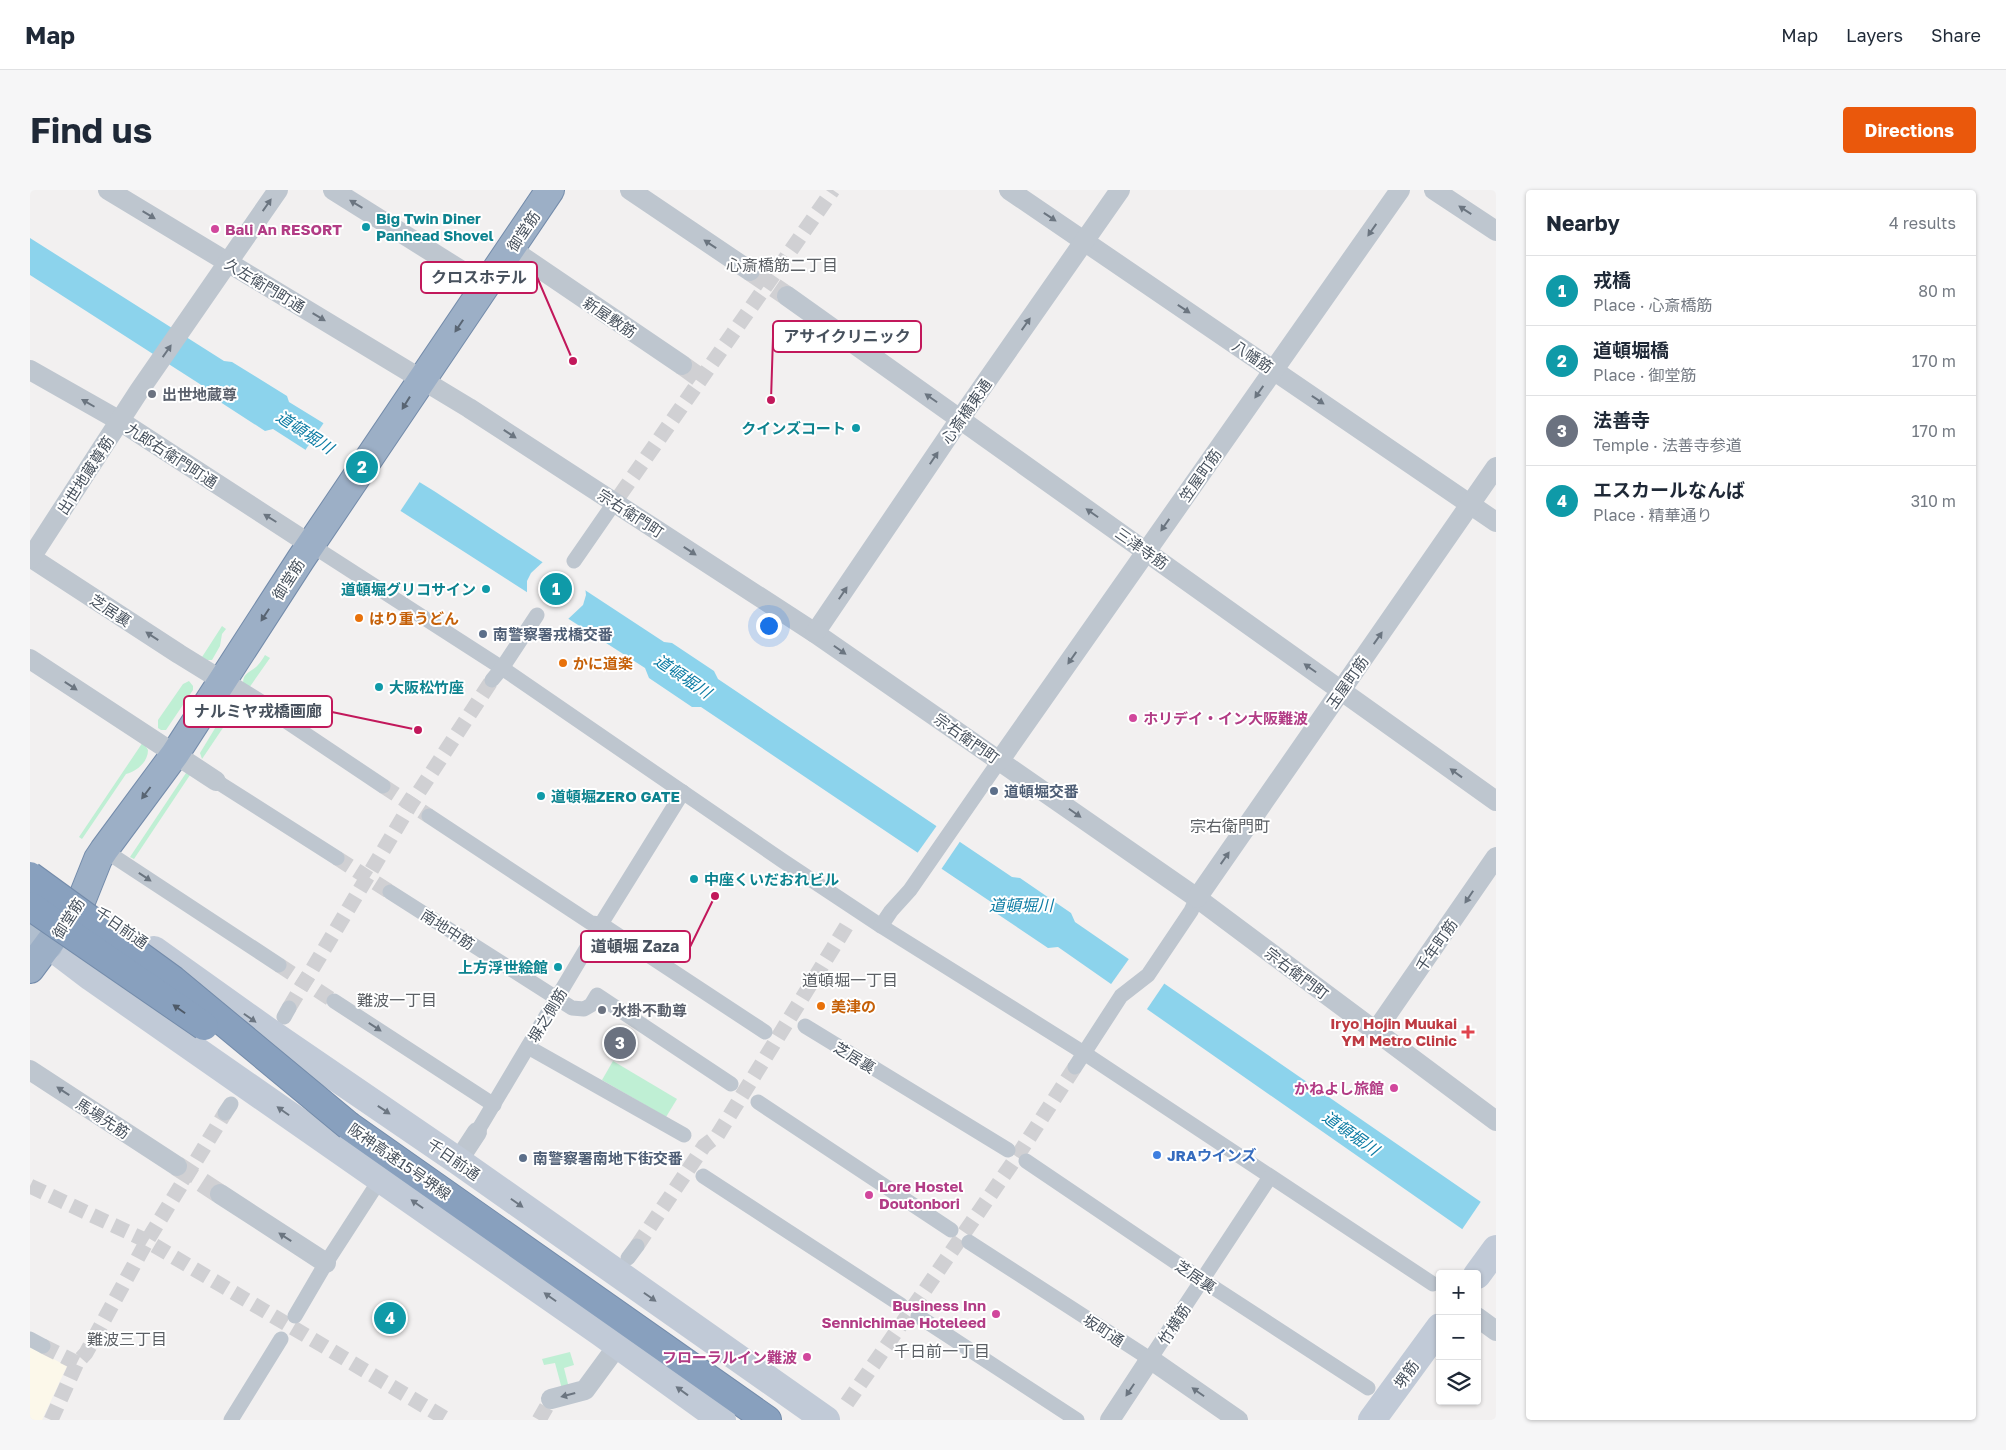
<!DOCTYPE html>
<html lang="en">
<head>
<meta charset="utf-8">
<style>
	body { margin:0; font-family:"Golos Text","Noto Sans JP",sans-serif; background:#f6f6f7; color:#1f2937 }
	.controls { position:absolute; right:15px; bottom:15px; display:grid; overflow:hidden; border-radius:5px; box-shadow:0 1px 4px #0004 }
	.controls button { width:45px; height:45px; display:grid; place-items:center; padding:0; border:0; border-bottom:1px solid #e0e1e3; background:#fff; color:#1f2937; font:25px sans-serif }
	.you { position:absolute; left:738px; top:435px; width:18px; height:18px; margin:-12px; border:4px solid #fff; border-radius:50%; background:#1a73e8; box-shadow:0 0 0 8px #1a73e833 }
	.badge { display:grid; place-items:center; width:32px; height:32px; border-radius:50%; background:#ea580c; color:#fff; font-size:16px; font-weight:700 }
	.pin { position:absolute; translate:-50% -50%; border:2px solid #fff; box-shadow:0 1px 5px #0006 }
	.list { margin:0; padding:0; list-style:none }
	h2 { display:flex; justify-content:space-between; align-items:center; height:65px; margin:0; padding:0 20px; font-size:21px }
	h2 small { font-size:16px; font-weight:400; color:#747a83 }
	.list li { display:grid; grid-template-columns:32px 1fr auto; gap:15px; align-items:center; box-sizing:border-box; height:70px; padding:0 20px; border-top:1px solid #e0e1e3 }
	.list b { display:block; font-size:19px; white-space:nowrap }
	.list p { margin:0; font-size:16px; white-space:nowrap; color:#747a83 }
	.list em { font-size:16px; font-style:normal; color:#747a83 }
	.icon { flex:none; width:28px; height:28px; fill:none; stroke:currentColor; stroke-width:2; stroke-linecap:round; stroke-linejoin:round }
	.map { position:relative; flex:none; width:1466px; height:1230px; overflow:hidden; border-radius:5px }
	header { display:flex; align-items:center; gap:30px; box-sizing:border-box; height:70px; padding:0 25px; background:#fff; border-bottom:1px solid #e0e1e3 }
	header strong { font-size:24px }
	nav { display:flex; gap:28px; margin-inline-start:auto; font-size:18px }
	.intro { display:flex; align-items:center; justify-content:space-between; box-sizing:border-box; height:120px; padding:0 30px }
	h1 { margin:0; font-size:35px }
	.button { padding:12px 22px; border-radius:5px; background:#ea580c; color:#fff; font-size:18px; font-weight:700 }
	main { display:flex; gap:30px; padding:0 30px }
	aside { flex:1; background:#fff; border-radius:5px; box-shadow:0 1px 4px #0004 }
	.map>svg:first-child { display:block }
</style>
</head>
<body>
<header>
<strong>Map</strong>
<nav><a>Map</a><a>Layers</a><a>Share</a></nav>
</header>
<div class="intro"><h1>Find us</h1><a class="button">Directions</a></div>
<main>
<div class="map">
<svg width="1466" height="1230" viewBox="0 0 1466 1230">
	<rect width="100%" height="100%" fill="#f2f0f0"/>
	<path fill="#fcf8ea" d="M0,1157L37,1176L12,1230H0Z"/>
	<g fill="#bfefd4">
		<path d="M192,436L196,439L192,444L190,456L182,470H177L172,467Z"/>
		<path d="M235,465L240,468L219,498L213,493C213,482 222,482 228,475C231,472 233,468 235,465Z"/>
		<path d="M159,491L163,496V500L138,537L136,540H131L128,538V530L153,494Z"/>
		<path d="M204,507L211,511L172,569L170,563Z"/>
		<path d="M113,552L118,560C118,572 107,581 96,584L52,649L49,647Z"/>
		<path d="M162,582L104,669L100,667L156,583Z"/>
		<path d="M583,871L647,909L636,927L572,890Z"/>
		<path d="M540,1162L544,1175L534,1178L539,1198L532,1199L525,1173L514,1175L512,1169Z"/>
	</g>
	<path fill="#8cd3ec" d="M0,48L194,171L202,172L257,206L259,212L404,301L634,452L642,453L684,481L688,489L982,687L990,688L1041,723L1045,732L1451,1012L1466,1071L1432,1039L1028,757L1018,758L966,723L964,714L671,517H662L619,488L615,478L243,239L235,241L181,206L176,198L0,85Z"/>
	<g fill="#f2f0f0">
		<path d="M295,231L391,290L369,323L274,262Z"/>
		<path d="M515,370L555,396L556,405L553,415L536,431L497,405V391L501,383Z"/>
		<path d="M908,634L931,650L910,681L886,665Z"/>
		<path d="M1101,766L1136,791L1115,822L1079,797Z"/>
		<path d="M1452,1010L1466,1019V1073L1431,1041Z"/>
	</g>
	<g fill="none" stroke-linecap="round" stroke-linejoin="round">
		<g stroke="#d0d0d3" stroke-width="15" stroke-dasharray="15 8" stroke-linecap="butt">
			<path d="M590,305L803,0"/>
			<path d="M353,596L399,626"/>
			<path d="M307,668L360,702"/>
			<path d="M249,775L304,811"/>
			<path d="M259,818L381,614L462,490"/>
			<path d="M0,996L117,1051L418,1230"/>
			<path d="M607,1056L674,956L687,946L819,732"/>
			<path d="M13,1156L47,1173"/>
			<path d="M817,1213L988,965L1045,877"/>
			<path d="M21,1230L47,1173L56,1163L117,1051L195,923"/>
			<path d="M509,1230L521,1209"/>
		</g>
		<g stroke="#d0d0d3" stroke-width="20" stroke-dasharray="20 10" stroke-linecap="butt">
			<path d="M720,81L757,106"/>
			<path d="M652,175L670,188"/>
			<path d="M147,976L190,1004"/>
		</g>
		<defs>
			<path id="trunk" d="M0,779L52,709L68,669L74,660L145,564L271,369L520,0"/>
			<path id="motorway" d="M319,936L737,1230"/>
		</defs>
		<use href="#trunk" stroke="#738baa" stroke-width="30"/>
		<use href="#motorway" stroke="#738baa" stroke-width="30"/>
		<g stroke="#bec6cf" stroke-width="15">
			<path d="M281,355L472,478L753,671L851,736L1054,863L1403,1094"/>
			<path d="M544,371L580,319"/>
			<path d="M462,490L472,478L507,425"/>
			<path d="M238,519L353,596"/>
			<path d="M186,591L307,668"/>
			<path d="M399,626L561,733L571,734L735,842"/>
			<path d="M74,660L249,775"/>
			<path d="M360,702L542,818L554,819L561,815L567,805L701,894"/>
			<path d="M851,736L861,721L880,700L970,570"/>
			<path d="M304,811L464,915"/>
			<path d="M254,827L259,818"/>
			<path d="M775,836L978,960"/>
			<path d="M498,857L654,945"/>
			<path d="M1045,877L1091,806L1118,785L1161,721L1167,708"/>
			<path d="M728,912L921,1040"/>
			<path d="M195,923L201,914"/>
			<path d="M447,942L571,734L653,602"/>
			<path d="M996,971L1172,1090L1338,1198"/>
			<path d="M673,986L871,1115"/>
			<path d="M939,1052L1120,1169L1240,987"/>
			<path d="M598,1068L607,1056"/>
			<path d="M265,1126L296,1073L351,988"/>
			<path d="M888,1126L1047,1230"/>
			<path d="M0,1149L13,1156"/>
			<path d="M201,1230L251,1149"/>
		</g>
		<g stroke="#bec6cf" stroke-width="20">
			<path d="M78,0L439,218L785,443L1167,708L1466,931"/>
			<path d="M303,0L456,96"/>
			<path d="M600,0L720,81"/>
			<path d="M979,0L1466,332"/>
			<path d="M1404,0L1466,41"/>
			<path d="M481,59L652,175"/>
			<path d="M757,106L1466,611"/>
			<path d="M0,180L90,231L281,355"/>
			<path d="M0,367L149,464L238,519"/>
			<path d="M0,369L109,201L248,0"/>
			<path d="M785,443L930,229L1090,0"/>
			<path d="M0,469L186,591"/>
			<path d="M970,570L1370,0"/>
			<path d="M1167,708L1466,277"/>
			<path d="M1345,842L1466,667"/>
			<path d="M0,880L147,976"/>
			<path d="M428,971L447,942"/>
			<path d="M190,1004L296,1073"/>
			<path d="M1447,1127L1466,1141"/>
			<path d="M521,1209L555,1200L588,1155"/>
			<path d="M1080,1230L1120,1169L1208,1230"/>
		</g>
		<g stroke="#c1cad7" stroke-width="28">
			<path d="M19,755L61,787L570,1142L692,1230"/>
			<path d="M124,760L232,837L428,971L796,1230"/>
			<path d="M1447,1085L1466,1059"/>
			<path d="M1342,1230L1410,1137"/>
		</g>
		<path stroke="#b0bece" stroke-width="28" d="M0,742L19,755"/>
		<use href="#trunk" stroke="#9cafc6" stroke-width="28"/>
		<use href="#motorway" stroke="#88a0be" stroke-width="28"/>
		<defs>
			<g id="motorway-bridge">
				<path d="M0,686L143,790L319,936"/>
				<path d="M0,716L174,836"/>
			</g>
		</defs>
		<use href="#motorway-bridge" stroke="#738baa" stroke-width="30" stroke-linecap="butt"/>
		<use href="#motorway-bridge" stroke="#88a0be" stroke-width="28"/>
	</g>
	<defs><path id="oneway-solid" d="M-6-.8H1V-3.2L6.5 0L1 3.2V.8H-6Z" transform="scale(1.25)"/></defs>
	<g fill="#6b7580">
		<use href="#oneway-solid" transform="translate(326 14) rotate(-149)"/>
		<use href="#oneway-solid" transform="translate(237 15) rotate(-55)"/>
		<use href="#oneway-solid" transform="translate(1435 20) rotate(-147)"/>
		<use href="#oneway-solid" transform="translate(119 25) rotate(31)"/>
		<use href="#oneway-solid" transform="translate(1020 27) rotate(34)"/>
		<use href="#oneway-solid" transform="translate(1342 40) rotate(125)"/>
		<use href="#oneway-solid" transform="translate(680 54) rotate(-146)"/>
		<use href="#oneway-solid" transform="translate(1154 119) rotate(34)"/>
		<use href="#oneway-solid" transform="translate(289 127) rotate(31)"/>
		<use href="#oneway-solid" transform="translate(996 134) rotate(-55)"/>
		<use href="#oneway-solid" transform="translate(137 161) rotate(-55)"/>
		<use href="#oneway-solid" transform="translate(1229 202) rotate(125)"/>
		<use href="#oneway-solid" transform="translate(901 208) rotate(-145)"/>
		<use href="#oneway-solid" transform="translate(1288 210) rotate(34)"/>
		<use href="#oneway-solid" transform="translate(58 213) rotate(-150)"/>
		<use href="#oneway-solid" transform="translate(480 244) rotate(33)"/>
		<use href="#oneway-solid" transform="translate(904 268) rotate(-56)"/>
		<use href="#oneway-solid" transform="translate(1062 323) rotate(-145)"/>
		<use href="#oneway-solid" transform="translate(240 328) rotate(-148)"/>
		<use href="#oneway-solid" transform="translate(1135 335) rotate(125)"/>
		<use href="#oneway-solid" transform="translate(660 361) rotate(33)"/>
		<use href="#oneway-solid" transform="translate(813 403) rotate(-56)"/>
		<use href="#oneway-solid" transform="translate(122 446) rotate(-147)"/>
		<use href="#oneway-solid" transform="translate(1348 448) rotate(-55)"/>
		<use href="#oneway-solid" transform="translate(810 460) rotate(35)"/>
		<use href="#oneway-solid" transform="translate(1042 468) rotate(125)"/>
		<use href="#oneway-solid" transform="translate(1280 478) rotate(-145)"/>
		<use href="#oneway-solid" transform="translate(41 496) rotate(33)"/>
		<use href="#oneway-solid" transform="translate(1426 583) rotate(-144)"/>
		<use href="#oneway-solid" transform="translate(1045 623) rotate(35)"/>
		<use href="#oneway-solid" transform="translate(1195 668) rotate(-55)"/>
		<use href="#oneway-solid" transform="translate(115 687) rotate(34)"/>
		<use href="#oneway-solid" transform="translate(1439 707) rotate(124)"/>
		<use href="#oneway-solid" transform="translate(345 837) rotate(33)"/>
		<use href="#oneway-solid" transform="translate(33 901) rotate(-147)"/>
		<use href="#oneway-solid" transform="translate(255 1047) rotate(-147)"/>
		<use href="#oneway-solid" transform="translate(1100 1200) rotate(124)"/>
		<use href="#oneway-solid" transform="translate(1168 1202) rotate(-145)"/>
		<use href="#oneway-solid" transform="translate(538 1205) rotate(165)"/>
	</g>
	<g fill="#596573">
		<use href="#oneway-solid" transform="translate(429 136) rotate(124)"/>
		<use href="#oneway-solid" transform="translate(376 213) rotate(122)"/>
		<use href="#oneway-solid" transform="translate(235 425) rotate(123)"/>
		<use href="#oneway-solid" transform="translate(116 603) rotate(127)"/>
	</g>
	<use fill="#4e5a68" href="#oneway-solid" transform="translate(149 819) rotate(-145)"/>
	<g fill="#6c7682">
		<use href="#oneway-solid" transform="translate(220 828) rotate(35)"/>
		<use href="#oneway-solid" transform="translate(354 920) rotate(34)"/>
		<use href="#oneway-solid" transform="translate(253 921) rotate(-145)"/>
		<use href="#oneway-solid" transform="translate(487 1013) rotate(35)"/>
		<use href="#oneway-solid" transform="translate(387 1014) rotate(-145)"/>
		<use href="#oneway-solid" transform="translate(520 1107) rotate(-145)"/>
		<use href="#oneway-solid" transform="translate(620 1107) rotate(35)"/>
		<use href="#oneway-solid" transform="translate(652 1201) rotate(-144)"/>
	</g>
	<g fill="#0f9aa8" stroke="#fff" stroke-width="2">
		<circle cx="336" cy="37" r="5"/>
		<circle cx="826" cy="238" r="5"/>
		<circle cx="456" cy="399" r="5"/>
		<circle cx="349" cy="497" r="5"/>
		<circle cx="511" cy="606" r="5"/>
		<circle cx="664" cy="689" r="5"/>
		<circle cx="528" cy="777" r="5"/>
	</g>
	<g fill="#d1479c" stroke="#fff" stroke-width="2">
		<circle cx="185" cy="39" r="5"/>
		<circle cx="1103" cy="528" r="5"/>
		<circle cx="1364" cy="898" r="5"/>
		<circle cx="839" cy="1005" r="5"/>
		<circle cx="966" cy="1124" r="5"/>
		<circle cx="777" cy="1167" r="5"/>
	</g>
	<g fill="#6b7280" stroke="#fff" stroke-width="2">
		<circle cx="122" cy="204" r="5"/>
		<circle cx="572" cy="820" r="5"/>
	</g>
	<g fill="#e8710a" stroke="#fff" stroke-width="2">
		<circle cx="329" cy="428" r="5"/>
		<circle cx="533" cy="473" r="5"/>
		<circle cx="791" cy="816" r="5"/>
	</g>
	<g fill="#5c6f8a" stroke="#fff" stroke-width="2">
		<circle cx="453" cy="444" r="5"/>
		<circle cx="964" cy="601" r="5"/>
		<circle cx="493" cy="968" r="5"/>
	</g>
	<path fill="#e0444e" stroke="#fff" stroke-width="2" d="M1435.5 834.5h5v5h5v5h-5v5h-5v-5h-5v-5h5z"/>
	<circle fill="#3f7fe0" stroke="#fff" stroke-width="2" cx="1127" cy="965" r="5"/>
	<g text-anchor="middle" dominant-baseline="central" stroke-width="4" stroke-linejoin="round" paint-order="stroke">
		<g font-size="15" font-weight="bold" fill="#0d838f" stroke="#fff" text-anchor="start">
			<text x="346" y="28">Big Twin Diner<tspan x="346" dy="17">Panhead Shovel</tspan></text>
			<text x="816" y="238" text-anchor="end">クインズコート</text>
			<text x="446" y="399" text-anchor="end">道頓堀グリコサイン</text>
			<text x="359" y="497">大阪松竹座</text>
			<text x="521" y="606">道頓堀ZERO GATE</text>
			<text x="674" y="689">中座くいだおれビル</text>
			<text x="518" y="777" text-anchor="end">上方浮世絵館</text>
		</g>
		<g font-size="15" font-weight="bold" fill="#b23c85" stroke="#fff" text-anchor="start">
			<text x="195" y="39">Bali An RESORT</text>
			<text x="1113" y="528">ホリデイ・イン大阪難波</text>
			<text x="1354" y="898" text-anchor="end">かねよし旅館</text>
			<text x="849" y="996">Lore Hostel<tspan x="849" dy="17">Doutonbori</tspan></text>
			<text x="956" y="1115" text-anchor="end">Business Inn<tspan x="956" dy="17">Sennichimae Hoteleed</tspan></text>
			<text x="767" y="1167" text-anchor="end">フローラルイン難波</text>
		</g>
		<g font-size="15" fill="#48525e" stroke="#fff">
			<text transform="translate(493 41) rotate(-56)">御堂筋</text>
			<text transform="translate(235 95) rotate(31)">久左衛門町通</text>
			<text transform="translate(580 127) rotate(34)">新屋敷筋</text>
			<text transform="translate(1223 166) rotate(34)">八幡筋</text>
			<text transform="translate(936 221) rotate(-55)">心斎橋東通</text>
			<text transform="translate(142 265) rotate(33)">九郎右衛門町通</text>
			<text transform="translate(55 285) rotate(-57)">出世地蔵尊筋</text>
			<text transform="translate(1170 285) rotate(-55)">笠屋町筋</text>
			<text transform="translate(601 323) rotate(33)">宗右衛門町</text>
			<text transform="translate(1112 358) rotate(35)">三津寺筋</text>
			<text transform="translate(258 389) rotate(-57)">御堂筋</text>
			<text transform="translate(81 420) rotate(33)">芝居裏</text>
			<text transform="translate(1317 492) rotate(-55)">玉屋町筋</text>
			<text transform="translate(937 548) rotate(35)">宗右衛門町</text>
			<text transform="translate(38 728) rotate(-57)">御堂筋</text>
			<text transform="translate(92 737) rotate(35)">千日前通</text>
			<text transform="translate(418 739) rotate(33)">南地中筋</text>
			<text transform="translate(1406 755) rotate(-55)">千年町筋</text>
			<text transform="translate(1267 783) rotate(37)">宗右衛門町</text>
			<text transform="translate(517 825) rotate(-59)">塀之側筋</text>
			<text transform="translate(825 867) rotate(31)">芝居裏</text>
			<text transform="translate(73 928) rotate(33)">馬場先筋</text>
			<text transform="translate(424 969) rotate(35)">千日前通</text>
			<text transform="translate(370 971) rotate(35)">阪神高速15号堺線</text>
			<text transform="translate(1166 1086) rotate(34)">芝居裏</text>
			<text transform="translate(1144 1134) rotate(-57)">竹横筋</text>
			<text transform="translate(1074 1140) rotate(33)">坂町通</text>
			<text transform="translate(1376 1184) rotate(-54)">堺筋</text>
		</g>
		<g font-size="15" font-weight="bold" fill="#5b616d" stroke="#fff" text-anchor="start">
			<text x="132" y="204">出世地蔵尊</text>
			<text x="582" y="820">水掛不動尊</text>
		</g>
		<g font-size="15" font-weight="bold" fill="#c56008" stroke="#fff" text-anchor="start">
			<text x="339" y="428">はり重うどん</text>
			<text x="543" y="473">かに道楽</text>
			<text x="801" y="816">美津の</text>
		</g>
		<g font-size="15" font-weight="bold" fill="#4e5e75" stroke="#fff" text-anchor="start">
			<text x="463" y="444">南警察署戎橋交番</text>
			<text x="974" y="601">道頓堀交番</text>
			<text x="503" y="968">南警察署南地下街交番</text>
		</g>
		<g font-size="15" font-weight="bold" fill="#be3a42" stroke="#fff" text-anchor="end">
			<text x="1427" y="833">Iryo Hojin Muukai<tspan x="1427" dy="17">YM Metro Clinic</tspan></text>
		</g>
		<g font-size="15" font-weight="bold" fill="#366cbe" stroke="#fff" text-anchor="start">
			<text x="1137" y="965">JRAウインズ</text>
		</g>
		<g font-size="16" fill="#5c6065" stroke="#fff">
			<text x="752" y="75">心斎橋筋二丁目</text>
			<text x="1200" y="636">宗右衛門町</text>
			<text x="820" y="790">道頓堀一丁目</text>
			<text x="367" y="810">難波一丁目</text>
			<text x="97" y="1149">難波三丁目</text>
			<text x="912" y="1161">千日前一丁目</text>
		</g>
		<g font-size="16" font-style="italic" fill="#0d7ca4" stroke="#fff">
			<text transform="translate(275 242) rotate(33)">道頓堀川</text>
			<text transform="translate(653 486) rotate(34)">道頓堀川</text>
			<text x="991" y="715">道頓堀川</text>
			<text transform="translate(1321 943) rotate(35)">道頓堀川</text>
		</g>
	</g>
	<path fill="none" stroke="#c2185b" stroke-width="2" d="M543 171L507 87M741 210L743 147M388 540L302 522M685 706L660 757"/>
	<g fill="#c2185b" stroke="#fff" stroke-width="2">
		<circle cx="543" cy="171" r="5"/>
		<circle cx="741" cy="210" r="5"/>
		<circle cx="388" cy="540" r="5"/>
		<circle cx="685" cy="706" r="5"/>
	</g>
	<g fill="#fff" stroke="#c2185b" stroke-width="2">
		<rect x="391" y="72" width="116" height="31" rx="5"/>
		<rect x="743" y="131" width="148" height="31" rx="5"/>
		<rect x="154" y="506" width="148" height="31" rx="5"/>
		<rect x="551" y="741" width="109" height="31" rx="5"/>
	</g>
	<g font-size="16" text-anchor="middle" font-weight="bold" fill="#48525e">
		<text x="449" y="93">クロスホテル</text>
		<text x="817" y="152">アサイクリニック</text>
		<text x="228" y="527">ナルミヤ戎橋画廊</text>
		<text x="605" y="762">道頓堀 Zaza</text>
	</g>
</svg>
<div class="controls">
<button>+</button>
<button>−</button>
<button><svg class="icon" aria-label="layers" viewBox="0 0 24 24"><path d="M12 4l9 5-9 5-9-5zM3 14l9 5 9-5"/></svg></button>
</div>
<div class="you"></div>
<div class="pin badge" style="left:526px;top:399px;background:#0f9aa8">1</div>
<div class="pin badge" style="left:332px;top:277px;background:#0f9aa8">2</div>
<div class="pin badge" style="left:590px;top:853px;background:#6b7280">3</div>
<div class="pin badge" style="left:360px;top:1128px;background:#0f9aa8">4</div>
</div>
<aside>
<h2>Nearby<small>4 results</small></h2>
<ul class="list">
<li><span class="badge" style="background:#0f9aa8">1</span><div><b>戎橋</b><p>Place · 心斎橋筋</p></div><em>80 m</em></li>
<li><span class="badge" style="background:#0f9aa8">2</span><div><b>道頓堀橋</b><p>Place · 御堂筋</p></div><em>170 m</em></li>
<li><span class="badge" style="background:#6b7280">3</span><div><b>法善寺</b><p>Temple · 法善寺参道</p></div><em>170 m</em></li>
<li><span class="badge" style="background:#0f9aa8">4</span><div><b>エスカールなんば</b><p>Place · 精華通り</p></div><em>310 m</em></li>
</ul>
</aside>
</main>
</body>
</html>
